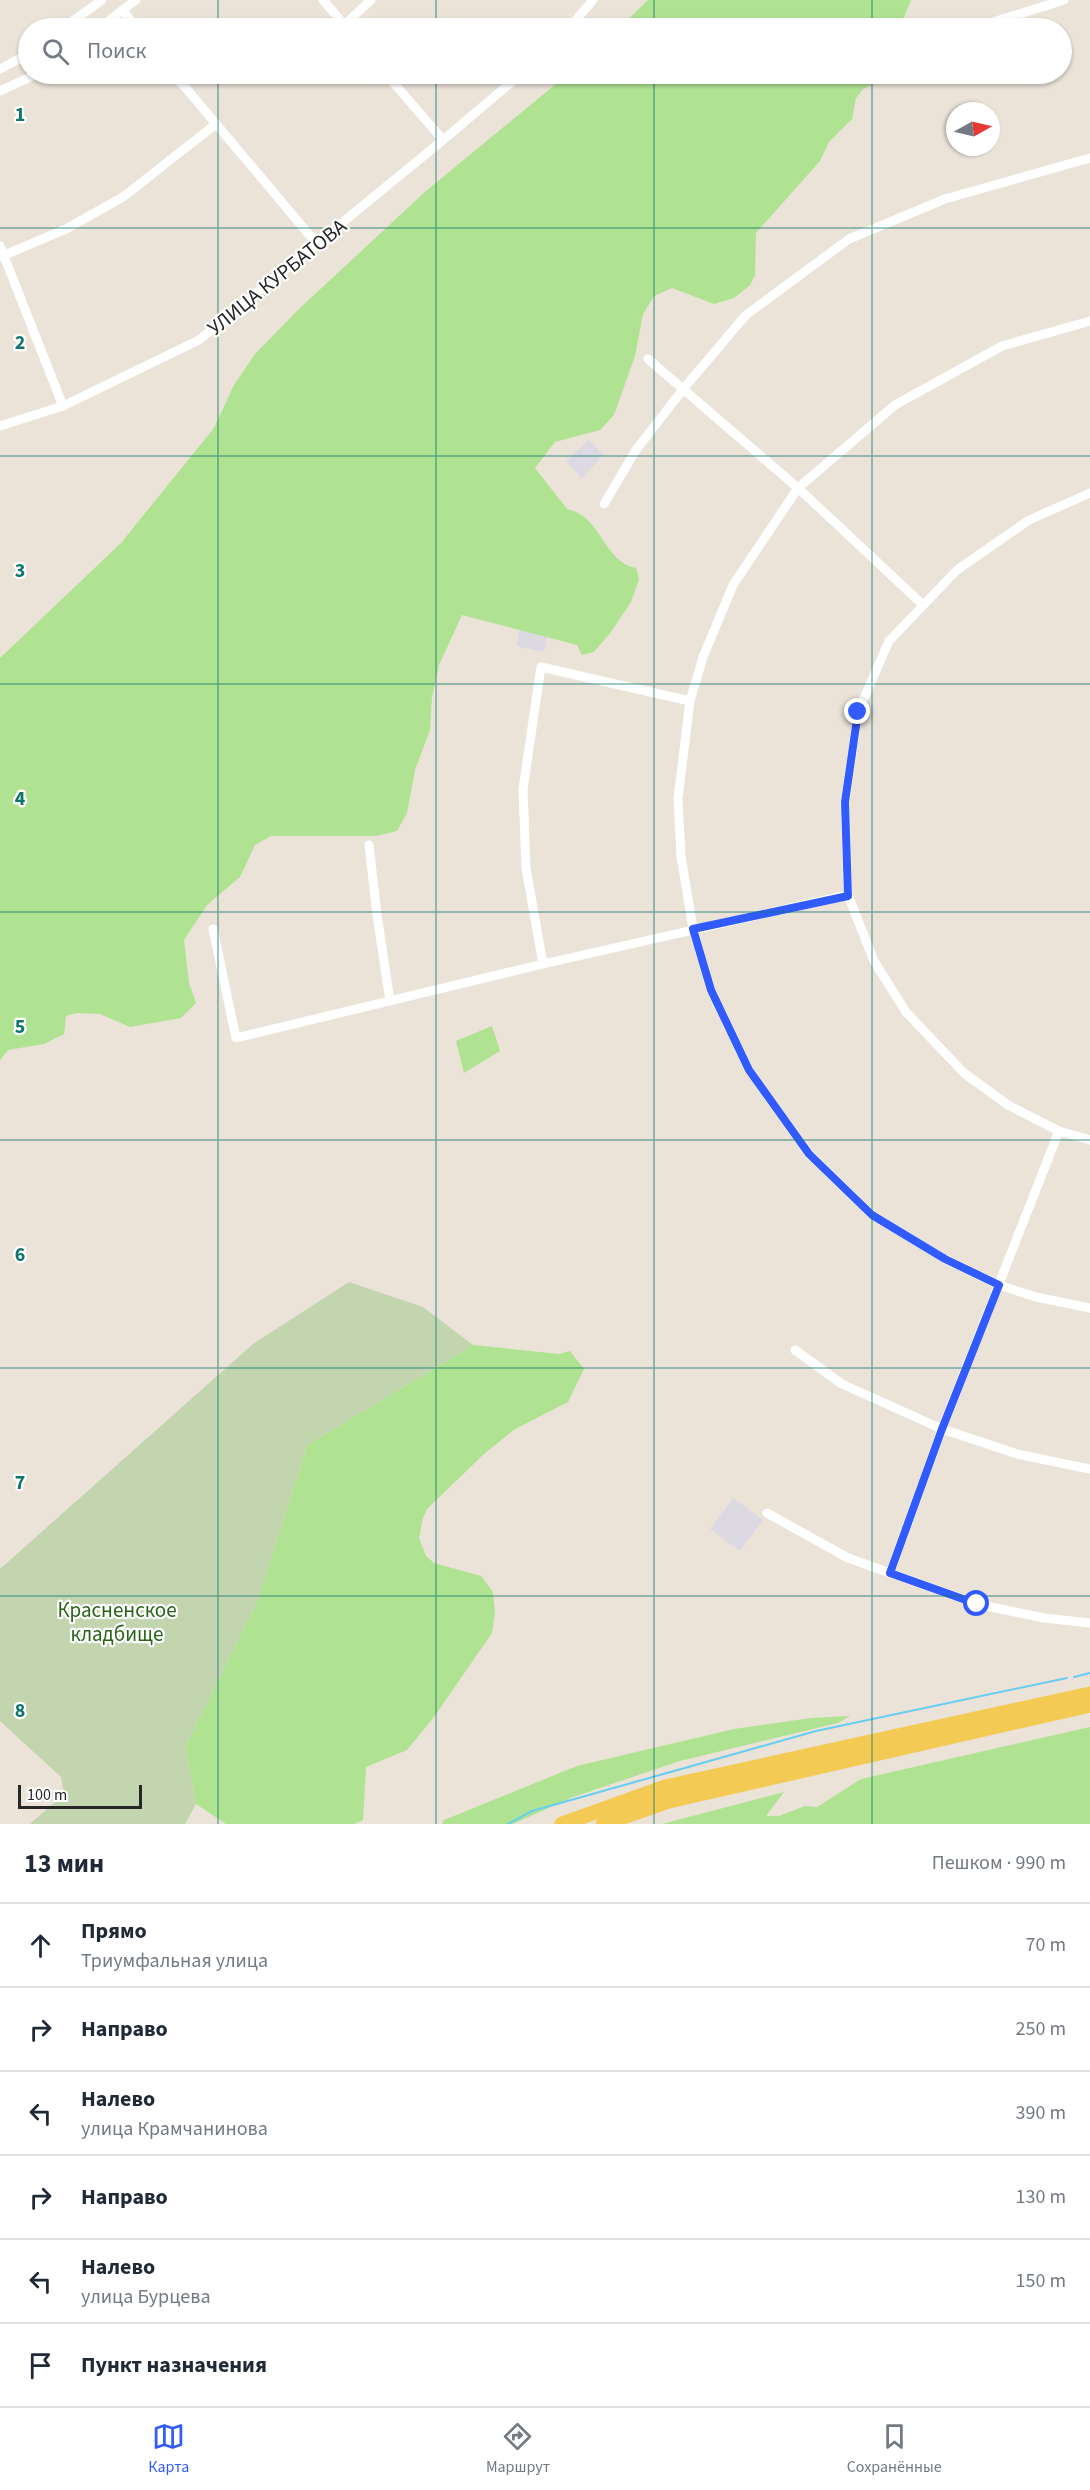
<!DOCTYPE html>
<html lang="ru">
<head>
<meta charset="utf-8">
<style>
	body { margin:0; font-family:"Source Sans 3",sans-serif; background:#f2f2f3; color:#1f2937 }
	.compass { position:absolute; left:946px; top:102px; width:54px; height:54px; border-radius:50%; background:#fff; box-shadow:0 2px 4px #0004; rotate:82deg }
	.scale { position:absolute; left:18px; bottom:15px; width:124px; box-sizing:border-box; padding-left:6px; border:3px solid #272727; border-top:0; font-size:16px; line-height:21px; white-space:nowrap; color:#272727; -webkit-text-stroke:4px #fff; paint-order:stroke }
	.stop { position:absolute; width:18px; height:18px; margin:-14px; border:4px solid #325bfe; border-radius:50%; background:#fff }
	.stop.end { background:#325bfe; border-color:#fff; box-shadow:0 2px 6px #0008 }
	.list { margin:0; padding:0; list-style:none }
	h2 { display:flex; justify-content:space-between; align-items:center; height:78px; margin:0; padding:0 24px; font-size:26px }
	h2 small { font-size:20px; font-weight:400; color:#747a83 }
	.list li { display:grid; grid-template-columns:39px 1fr auto; gap:18px; align-items:center; box-sizing:border-box; height:84px; padding:0 24px; border-top:2px solid #e0e1e3 }
	.list b { display:block; font-size:22px; white-space:nowrap }
	.list p { margin:0; font-size:20px; white-space:nowrap; color:#747a83 }
	.list em { font-size:20px; font-style:normal; color:#747a83 }
	.icon { flex:none; width:33px; height:33px; fill:none; stroke:currentColor; stroke-width:2; stroke-linecap:round; stroke-linejoin:round }
	.map { position:relative; flex:none; width:1090px; height:1824px; overflow:hidden }
	.search { position:absolute; background:#fff; box-shadow:0 2px 4px #0004; left:18px; right:18px; top:18px; height:66px; display:flex; align-items:center; gap:15px; box-sizing:border-box; padding:0 21px; border-radius:33px; color:#747a83; font-size:22px }
	.sheet { height:582px; background:#fff }
	nav { display:flex; justify-content:space-around; align-items:center; box-sizing:border-box; height:84px; border-top:2px solid #e0e1e3; background:#fff; font-size:16px; color:#747a83 }
	nav a { display:grid; justify-items:center; gap:3px }
	nav .on { color:#325bfe }
	.map>svg:first-child { display:block }
</style>
</head>
<body>
<div class="map">
<svg width="1090" height="1824" viewBox="0 0 1090 1824">
	<rect width="100%" height="100%" fill="#ebe2d8"/>
	<g fill="#dcd9e2">
		<path d="M589,440L603,455L582,478L566,461Z"/>
		<path d="M520,628L548,635L544,652L516,646Z"/>
		<path d="M733,1498L763,1520L740,1551L710,1529Z"/>
	</g>
	<g fill="#afe392">
		<path d="M648,0H911L903,20V28H619Z"/>
		<path d="M568,74H887L882,80L863,89L856,98L852,119L829,142L820,161L756,233L755,275L750,285L734,298L714,304L672,288L654,296L643,314L635,356L614,415L600,430L555,442L535,468L567,509C602,516 603,562 636,568L639,579L631,602L611,632L594,652L582,655L577,645L462,615L439,665L432,697L430,730L415,770L407,813L397,831L376,836H271L255,845L240,877L207,905L184,940L189,983L196,1003L181,1018L130,1027L100,1014L77,1013L66,1016L64,1034L44,1044L8,1050L0,1060V658L121,543L214,428L234,385L255,354L300,308L426,191Z"/>
		<path d="M492,1026L500,1051L464,1073L456,1041Z"/>
		<path d="M473,1345L559,1354L570,1351L584,1369L568,1402L515,1429L484,1454L427,1509L423,1518L419,1538L426,1556L434,1563L481,1576L493,1592L495,1613L492,1633L434,1717L407,1750L366,1767L363,1820L354,1824H226L196,1804L185,1747L258,1600L307,1445Z"/>
		<path d="M850,1716L838,1723L680,1761L573,1797L513,1824H442L444,1820L577,1766L734,1729L811,1718Z"/>
		<path d="M1090,1727V1824H662L784,1792L766,1816H779L805,1806L817,1807L861,1779Z"/>
	</g>
	<path fill="#c2d5af" d="M349,1282L423,1307L473,1345L307,1445L258,1600L185,1747L196,1804L185,1824H30L64,1794L61,1777L0,1721V1569L253,1344Z"/>
	<g fill="none" stroke-linecap="round" stroke-linejoin="round">
		<g stroke="#67cef1" stroke-width="2">
			<path d="M1074,1677L1090,1673"/>
			<path d="M508,1824L532,1811L816,1731L1067,1678"/>
		</g>
		<g stroke="#fff" stroke-width="9">
			<path d="M323,0L347,28"/>
			<path d="M123,11L137,28"/>
			<path d="M344,25L371,0"/>
			<path d="M63,28L102,0"/>
			<path d="M99,28L136,0"/>
			<path d="M569,28L593,0"/>
			<path d="M974,28L1064,0"/>
			<path d="M0,69L28,54"/>
			<path d="M174,74L317,244"/>
			<path d="M386,74L443,140"/>
			<path d="M0,91L37,74"/>
			<path d="M0,246L63,406"/>
			<path d="M0,257L66,229L123,197L216,124"/>
			<path d="M1090,321L1002,346L895,405L798,488L733,585L703,657L690,701L678,798L681,856L693,929L711,990L749,1070L809,1154L872,1215L945,1259L999,1285L1036,1297L1090,1308"/>
			<path d="M648,359L798,488L922,604"/>
			<path d="M0,426L63,406L199,340L443,140L521,74"/>
			<path d="M1090,493L1029,520L957,570L889,641L858,712L845,803L848,895L874,961L906,1012L964,1073L1008,1105L1059,1131L1090,1140"/>
			<path d="M604,504L636,450L684,388L746,315L849,239L945,199L1090,158"/>
			<path d="M369,845L377,915L390,1001"/>
			<path d="M213,929L236,1038L543,964L848,895"/>
			<path d="M543,964L526,868L523,789L541,667L690,701"/>
			<path d="M795,1350L842,1384L942,1429L1017,1454L1090,1469"/>
			<path d="M767,1513L848,1558L977,1604L1044,1618L1090,1623"/>
			<path d="M890,1573L942,1429L1059,1131"/>
		</g>
		<g stroke="#f3cb54" stroke-width="15">
			<path d="M562,1824L665,1787L1090,1694"/>
			<path d="M603,1824L669,1801L1090,1705"/>
		</g>
	</g>
	<g fill="none" stroke-linecap="round" stroke-linejoin="round">
		<path stroke="#325bfe" stroke-width="8" d="M858,712L845,802L848,896L693,929L711,990L749,1070L809,1154L872,1215L945,1259L999,1285L942,1429L890,1573L977,1604"/>
	</g>
	<path fill="none" stroke="#0f766e" stroke-width="1.5" stroke-opacity="0.55" d="M218,0V28M436,0V28M654,0V28M872,0V28M218,74V1824M436,74V1824M654,74V1824M872,74V1824M0,228H1090M0,456H1090M0,684H1090M0,912H1090M0,1140H1090M0,1368H1090M0,1596H1090"/>
	<g text-anchor="middle" dominant-baseline="central" stroke-width="4.5" stroke-linejoin="round" paint-order="stroke">
		<g font-size="21" fill="#272727" stroke="#fff">
			<text transform="translate(277 277) rotate(-39)">УЛИЦА КУРБАТОВА</text>
		</g>
		<g font-size="21" fill="#286417" stroke="#fff">
			<text x="117" y="1610">Красненское<tspan x="117" dy="24">кладбище</tspan></text>
		</g>
	</g>
	<g font-size="20" text-anchor="middle" font-weight="bold" fill="#0f766e" stroke="#fff" stroke-width="4.5" stroke-linejoin="round" paint-order="stroke">
		<text x="20" y="121">1</text>
		<text x="20" y="349">2</text>
		<text x="20" y="577">3</text>
		<text x="20" y="805">4</text>
		<text x="20" y="1033">5</text>
		<text x="20" y="1261">6</text>
		<text x="20" y="1489">7</text>
		<text x="20" y="1717">8</text>
	</g>
</svg>
<svg class="compass" viewBox="-18 -18 36 36"><path d="M0-13l5 13h-10z" fill="#e53935"/><path d="M0 13l5-13h-10z" fill="#747a83"/></svg>
<div class="scale">100 m</div>
<div class="stop" style="left:977px;top:1604px"></div>
<div class="stop end" style="left:858px;top:712px"></div>
<div class="search"><svg class="icon" aria-label="search" viewBox="0 0 24 24"><circle cx="10" cy="10" r="6"/><path d="M15 15l6 6"/></svg>Поиск</div>
</div>
<section class="sheet">
<h2>13 мин<small>Пешком · 990 m</small></h2>
<ul class="list">
<li><svg class="icon" aria-label="ahead" viewBox="0 0 24 24"><path d="M12 20V5M6 11l6-6 6 6"/></svg><div><b>Прямо</b><p>Триумфальная улица</p></div><em>70 m</em></li>
<li><svg class="icon" aria-label="right" viewBox="0 0 24 24"><path d="M7 20v-9h11M14 6l5 5-5 5"/></svg><div><b>Направо</b></div><em>250 m</em></li>
<li><svg class="icon" aria-label="left" viewBox="0 0 24 24"><path d="M17 20v-9H6M10 6l-5 5 5 5"/></svg><div><b>Налево</b><p>улица Крамчанинова</p></div><em>390 m</em></li>
<li><svg class="icon" aria-label="right" viewBox="0 0 24 24"><path d="M7 20v-9h11M14 6l5 5-5 5"/></svg><div><b>Направо</b></div><em>130 m</em></li>
<li><svg class="icon" aria-label="left" viewBox="0 0 24 24"><path d="M17 20v-9H6M10 6l-5 5 5 5"/></svg><div><b>Налево</b><p>улица Бурцева</p></div><em>150 m</em></li>
<li><svg class="icon" aria-label="arrive" viewBox="0 0 24 24"><path d="M6 21V4h12l-3 4 3 4H6"/></svg><div><b>Пункт назначения</b></div></li>
</ul>
</section>
<nav>
<a class="on"><svg class="icon" aria-label="map" viewBox="0 0 24 24"><path d="M3 6l6-2 6 2 6-2v14l-6 2-6-2-6 2zM9 4v14M15 6v14"/></svg>Карта</a>
<a><svg class="icon" aria-label="directions" viewBox="0 0 24 24"><path d="M12 3l9 9-9 9-9-9zM9 14v-3h6M13 9l2 2-2 2"/></svg>Маршрут</a>
<a><svg class="icon" aria-label="saved" viewBox="0 0 24 24"><path d="M7 4h10v16l-5-4-5 4z"/></svg>Сохранённые</a>
</nav>
</body>
</html>
